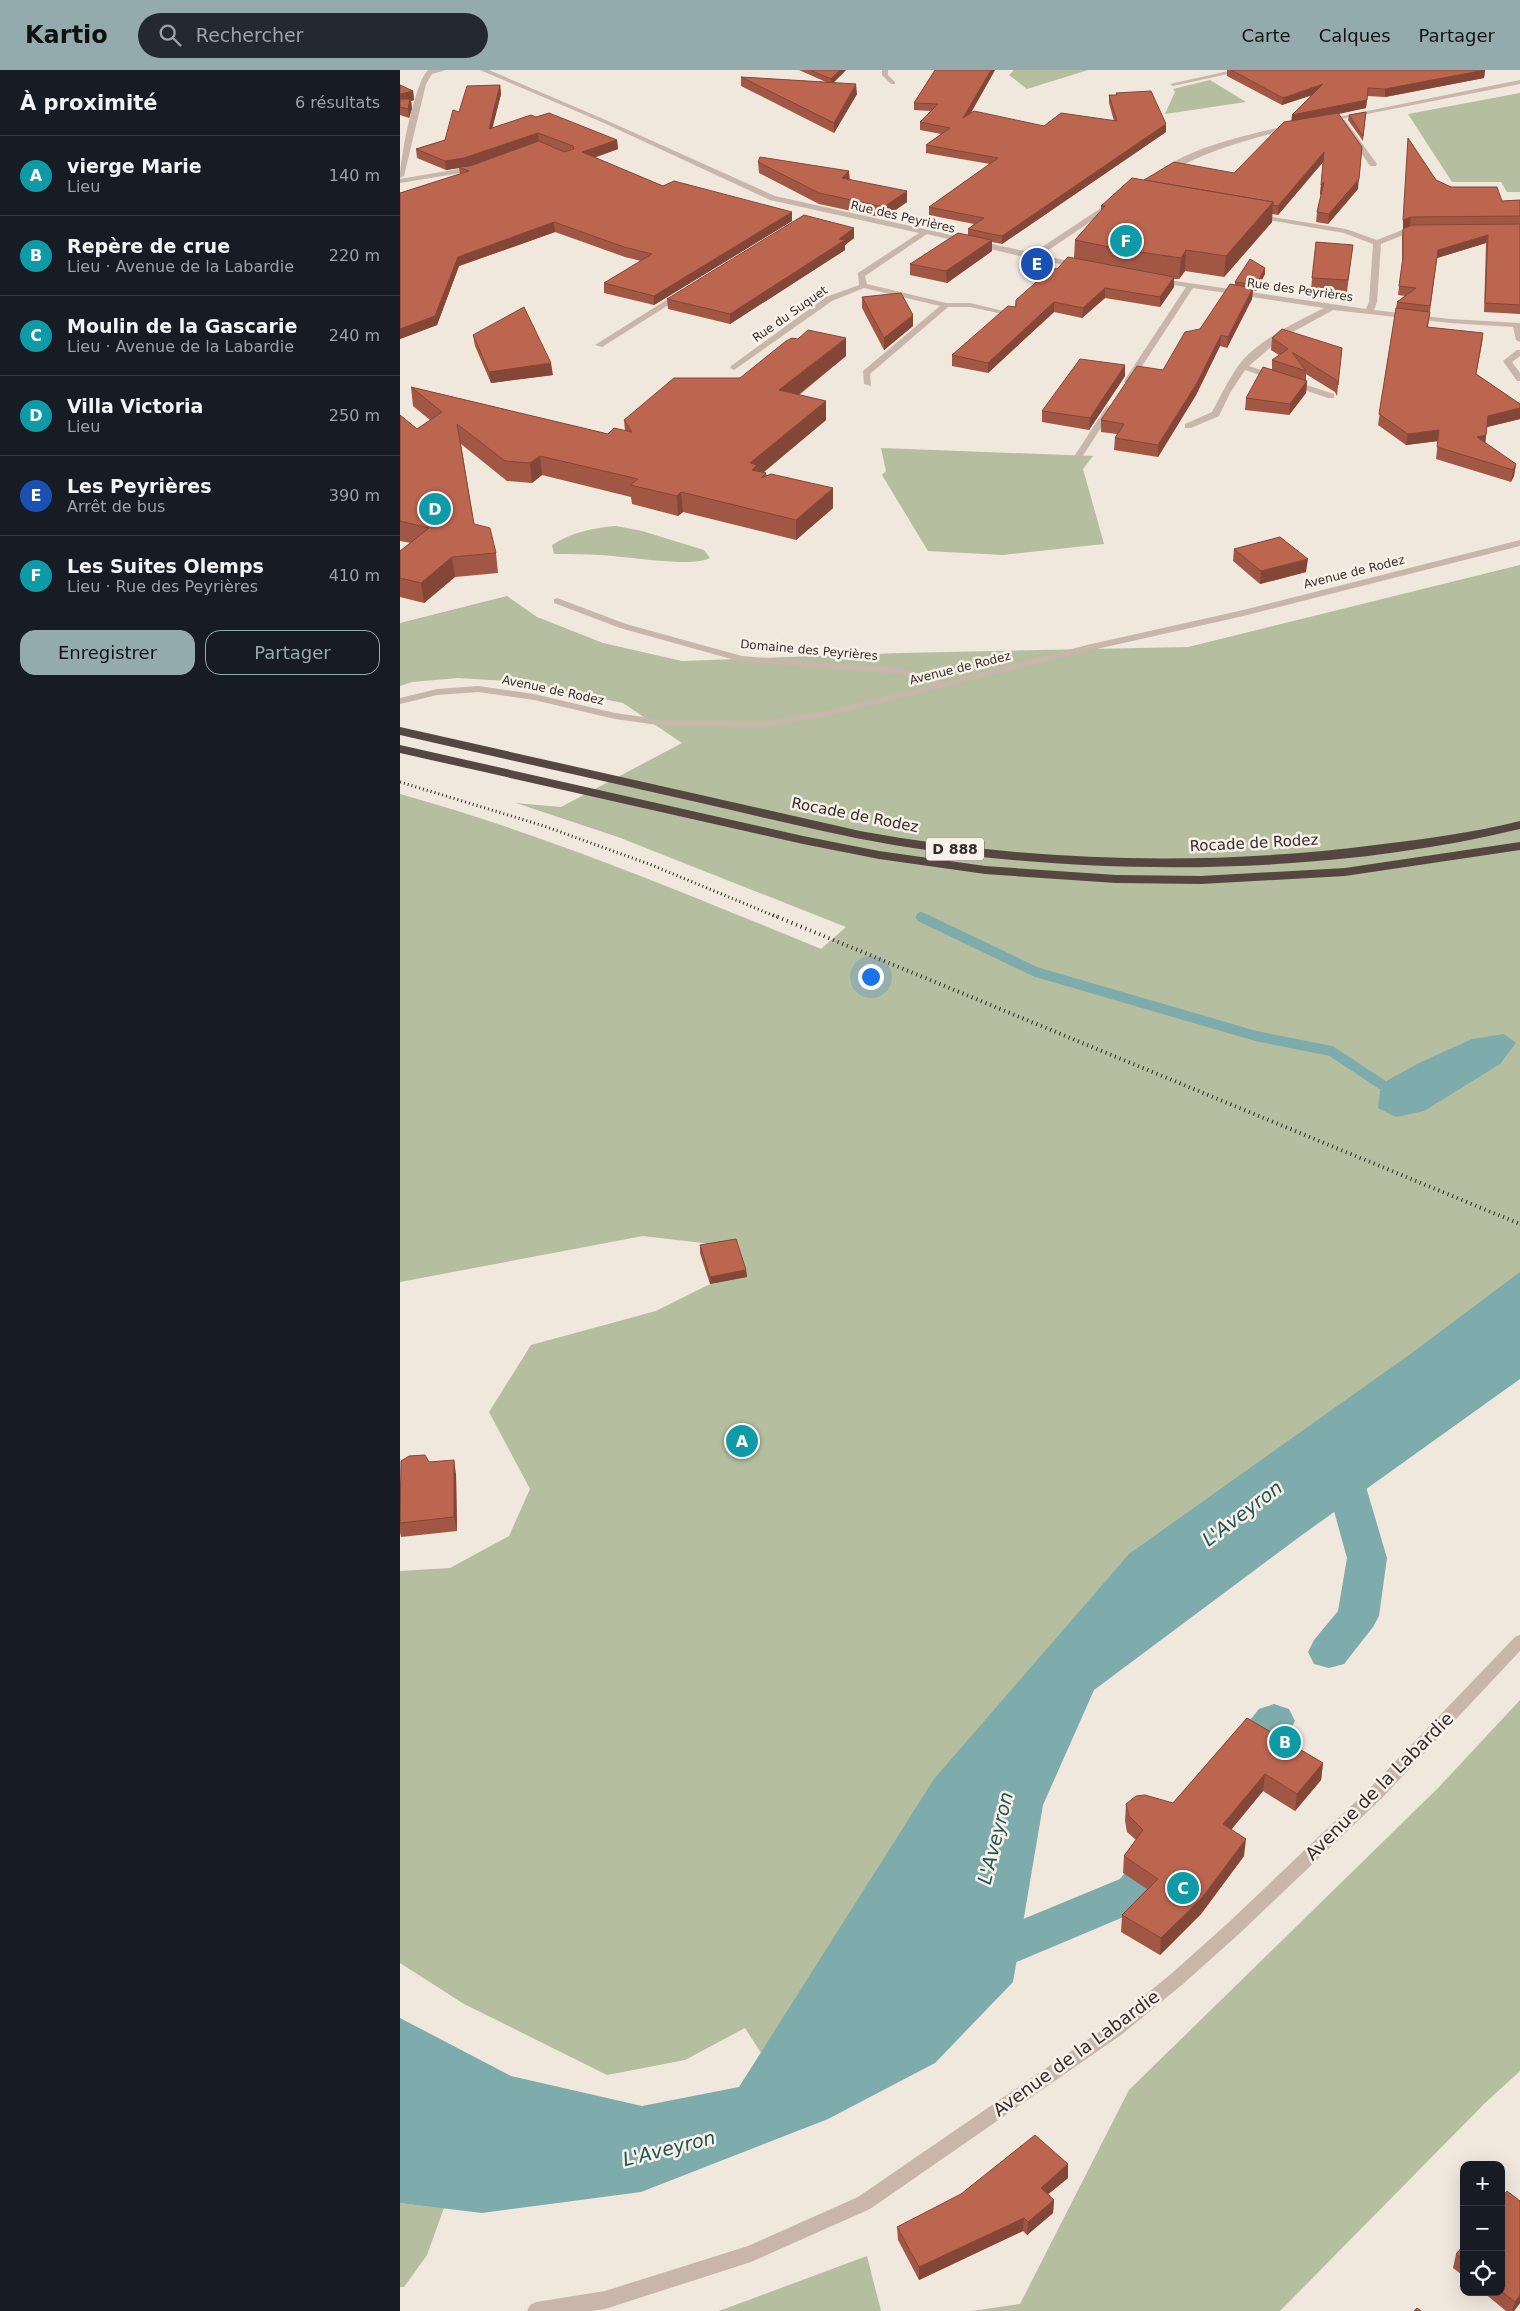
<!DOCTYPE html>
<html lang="fr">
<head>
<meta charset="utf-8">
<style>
	body { margin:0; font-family:"DejaVu Sans",sans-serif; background:#242831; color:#f1f3f6 }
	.controls { position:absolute; right:15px; bottom:15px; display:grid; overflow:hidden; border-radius:10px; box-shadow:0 5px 20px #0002 }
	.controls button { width:45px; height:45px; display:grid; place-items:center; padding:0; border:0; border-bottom:1px solid #363941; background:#171b24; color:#f1f3f6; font:25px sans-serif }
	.you { position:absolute; left:470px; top:906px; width:18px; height:18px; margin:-12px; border:4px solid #fff; border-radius:50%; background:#1a73e8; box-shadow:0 0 0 8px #1a73e833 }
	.badge { display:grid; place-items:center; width:32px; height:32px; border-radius:50%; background:#94abad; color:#fff; font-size:16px; font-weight:700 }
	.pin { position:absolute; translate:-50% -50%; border:2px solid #fff; box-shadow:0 1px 5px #0006 }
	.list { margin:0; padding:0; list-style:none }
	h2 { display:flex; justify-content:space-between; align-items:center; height:65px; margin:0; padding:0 20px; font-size:21px }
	h2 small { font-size:16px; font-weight:400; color:#9ea1a6 }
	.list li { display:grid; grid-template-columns:32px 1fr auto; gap:15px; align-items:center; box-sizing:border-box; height:80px; padding:0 20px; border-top:1px solid #363941 }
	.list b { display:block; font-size:19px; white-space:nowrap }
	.list p { margin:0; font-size:16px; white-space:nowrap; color:#9ea1a6 }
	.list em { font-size:16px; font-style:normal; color:#9ea1a6 }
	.actions { display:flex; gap:10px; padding:15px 20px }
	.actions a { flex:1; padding:11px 0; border:1px solid #94abad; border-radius:15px; text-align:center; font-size:18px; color:#94abad }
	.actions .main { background:#94abad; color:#111 }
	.icon { flex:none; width:28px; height:28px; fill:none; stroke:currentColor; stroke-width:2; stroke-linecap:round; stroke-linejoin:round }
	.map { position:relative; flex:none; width:1120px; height:2241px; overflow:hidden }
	header { display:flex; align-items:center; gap:30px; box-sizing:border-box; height:70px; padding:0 25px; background:#94abad; color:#111 }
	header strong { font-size:24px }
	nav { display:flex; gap:28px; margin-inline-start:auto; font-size:18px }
	.search { width:350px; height:45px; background:#242831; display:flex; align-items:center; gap:12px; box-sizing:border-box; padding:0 18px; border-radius:28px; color:#9ea1a6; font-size:19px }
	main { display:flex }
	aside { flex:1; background:#171b24 }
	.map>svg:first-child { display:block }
</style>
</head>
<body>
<header>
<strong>Kartio</strong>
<div class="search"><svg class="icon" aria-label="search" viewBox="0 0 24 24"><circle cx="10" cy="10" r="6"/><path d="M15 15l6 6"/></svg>Rechercher</div>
<nav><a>Carte</a><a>Calques</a><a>Partager</a></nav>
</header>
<main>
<aside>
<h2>À proximité<small>6 résultats</small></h2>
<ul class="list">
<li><span class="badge" style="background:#0f9aa8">A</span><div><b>vierge Marie</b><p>Lieu</p></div><em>140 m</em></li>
<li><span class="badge" style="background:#0f9aa8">B</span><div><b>Repère de crue</b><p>Lieu · Avenue de la Labardie</p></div><em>220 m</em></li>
<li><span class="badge" style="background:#0f9aa8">C</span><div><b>Moulin de la Gascarie</b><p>Lieu · Avenue de la Labardie</p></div><em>240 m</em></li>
<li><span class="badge" style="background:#0f9aa8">D</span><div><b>Villa Victoria</b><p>Lieu</p></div><em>250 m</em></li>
<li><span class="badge" style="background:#1a4fb4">E</span><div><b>Les Peyrières</b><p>Arrêt de bus</p></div><em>390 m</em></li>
<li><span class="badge" style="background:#0f9aa8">F</span><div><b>Les Suites Olemps</b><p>Lieu · Rue des Peyrières</p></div><em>410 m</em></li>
</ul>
<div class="actions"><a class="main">Enregistrer</a><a>Partager</a></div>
</aside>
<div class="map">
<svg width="1120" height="2241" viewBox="0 0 1120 2241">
	<rect width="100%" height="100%" fill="#f0e7dd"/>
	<g fill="#b5be9e">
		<path d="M614,0H688L627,19L609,5Z"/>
		<path d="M810,10L846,32L765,44L775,22L773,19Z"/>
		<path d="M1120,23V122H1107L1101,112H1052L1008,44Z"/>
		<path d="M481,378L693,386L683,399L704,474L603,485L528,481L482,405L486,401Z"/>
		<path d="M216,456L242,461L304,480L310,488C293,498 224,486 201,485C186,484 170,484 154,484L152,475C173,462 192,458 216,456Z"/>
		<path d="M1120,495V1301L628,1608L379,2011L345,1958L285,1990L207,2005L64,1934L0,1893V1501L50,1498L109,1466L130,1419L89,1342L131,1275L256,1241L310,1214L347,1207L337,1177L243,1166L0,1212V724C144,764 282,822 421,879L446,857L218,767L116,733L161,737L282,673L223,633L121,612L58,608L12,612L0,616V553L107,526L137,547L203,573L282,591L501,583L788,577Z"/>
		<path d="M1120,1630V2001L1085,2033L880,2241H572L620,2234L729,2020L1039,1717Z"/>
		<path d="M0,2133L44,2138L27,2185L4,2217H0Z"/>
		<path d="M467,2186L481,2241H319Z"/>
	</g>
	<g fill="#7eabab">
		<path d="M1104,964L1116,973L1100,994L1024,1041L996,1047L978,1038L981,1014L1019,993L1072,969Z"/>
		<path d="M1120,1202V1309L902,1465L694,1620L643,1735L613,1912L535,1993L428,2049L241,2122L82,2143L0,2133V1948L111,2006L242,2036L339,2017L534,1709L729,1484L1009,1285Z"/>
	</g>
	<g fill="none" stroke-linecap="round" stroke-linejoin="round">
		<path stroke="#7eabab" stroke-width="10" d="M521,847L636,902L856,966L931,981L981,1014"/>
		<g fill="#7eabab" fill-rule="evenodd">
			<path d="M937,1369L951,1373L956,1383L987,1488L979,1546L973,1557L944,1594L929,1598L914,1594L908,1582L914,1570L938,1541L947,1488L918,1383L923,1373Z"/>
			<path d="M874,1634L889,1639L895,1651C887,1667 856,1714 837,1714C832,1714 826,1710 822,1708L815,1696L822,1684L859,1639Z"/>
			<path d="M771,1759L787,1765L793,1778L787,1791L752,1835L576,1909L560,1903L553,1889L560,1875L720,1809L755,1765Z"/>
		</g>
		<g fill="#c8b6aa" fill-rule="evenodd">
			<path d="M28,0H46L32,4L26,14L4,106L0,108C0,88 15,12 28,0Z"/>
			<path d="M80,0H89L208,51L375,126L633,183L710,132L717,134L641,185L682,194V198L633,189L527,164L465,206L467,214L546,233H570L616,244L612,246L570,237H548L470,304L471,316L464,314L463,301L540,236L464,218L432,231L334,300L330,298L331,296L426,227L459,215L458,203L519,163L370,130L204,53Z"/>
			<path d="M482,0H488V5L495,12V14H491L482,5Z"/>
			<path d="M833,0H846L773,16L770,14Z"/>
			<path d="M1120,10V14L926,52L923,50Z"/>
			<path d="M941,50H945L977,94L976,96H970L940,51Z"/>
			<path d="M892,55L896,57L894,58C850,69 808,80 768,103L761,101C788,77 857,62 892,55Z"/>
			<path d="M76,96H79V100L0,113V109Z"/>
			<path d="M854,144L946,159L977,170L1007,158H1022V162H1011L981,174L977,232L974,240L1050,249L1120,253V272L1116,270L1113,257L1050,253L933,240L880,269L849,296L934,324V328H928L845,300L830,323L819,346L791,358H785V354L812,342C820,327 829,309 838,296C856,271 896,252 924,238L793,218L731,313H725L724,311L786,217L755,212V208L966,239L969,232L973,174L944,163L857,148L853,146Z"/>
			<path d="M279,222L286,224L202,277L195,275Z"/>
			<path d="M1117,280H1120V286L1112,292L1120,303V311H1117L1103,291Z"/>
			<path d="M707,336L714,338L682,387H676L675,385Z"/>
			<path d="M1120,470V476L839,547L688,581L424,647L362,657L265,656L215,649L134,630L78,622L37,625L0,634V628L37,619L78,616L134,624L215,643L265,650L362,651L424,641L534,615L500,604L342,592L220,558L154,533V529L157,528L226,554L342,586L501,598L545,612L687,575L839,541Z"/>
			<path d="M1120,1565V1581L982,1728L840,1863L783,1914L721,1965L470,2139L351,2192L205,2239L191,2241H127L130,2235L136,2232L205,2221L348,2176L458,2127L709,1955L771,1904L828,1853L970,1718L1115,1567Z"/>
		</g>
		<g fill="#564641" fill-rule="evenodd">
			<path d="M0,657L460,761C629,792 804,797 975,775C1024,769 1072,763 1120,751V759C930,805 706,807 513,778C441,767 371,749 301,733C200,710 100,688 0,665Z"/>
			<path d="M0,675L403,766L479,781L585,796L716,805L801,806L945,798L1120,772V780L945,806L801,814L716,813L585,804L479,789L403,774L0,683Z"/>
		</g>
		<path stroke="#362c29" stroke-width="3" stroke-dasharray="1 3" stroke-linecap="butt" d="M0,712L144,756L249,794L377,847"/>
		<path stroke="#362c29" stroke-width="4" stroke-dasharray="1 4" stroke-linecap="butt" d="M373,845L1120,1154"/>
	</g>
	<g fill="#a25744">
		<path d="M399,0H446L433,13L457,24L434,63L341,16V7L426,12Z"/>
		<path d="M535,0H595L571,43L644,56L714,51L709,33V25H716V23L766,54V62L602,174L592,172V181L547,213L510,205V194L568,165V159L574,154L529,145V137L590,94L526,83V75L541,64L520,60V52L531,41L514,40V33Z"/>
		<path d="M827,0H1085L1084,8L985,27L967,26L966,38L939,44L958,119L928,154L916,152L917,142L922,123L920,125L923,92L878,145L872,144V152L824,207L785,201L779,209H774V217L760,237L705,228L682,248L654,242L588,303L552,296V285L615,237L616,230L657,199L674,188L675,170L701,141V136L744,110L834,103L891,51L911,25L882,35L827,6Z"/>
		<path d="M0,15L13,21L14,30L11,31L12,38L9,48L0,45Z"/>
		<path d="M100,15L101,24L92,58L136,47L217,70L218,79L194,88L263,116L392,151L254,235L204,223V213L241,191L225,187L155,162L59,196L37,255L0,269V123L60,104L59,98L46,100L17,88L16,79L45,70L59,42Z"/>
		<path d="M966,42L963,71L948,50L949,45Z"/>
		<path d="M1008,68L1036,110L1051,117L1102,131L1120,130V244L1084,242L1086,173L1037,188L1028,257L1083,263L1076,304L1120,334V349L1087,357L1085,373L1116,394L1114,406L1111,412L1036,389L1038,371L1006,375L978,355L997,232L1005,226L998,225L1002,193V168L1003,159L1010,156L1003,159Z"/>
		<path d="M358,92L449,101V109L507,132L484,148L419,134L359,103Z"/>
		<path d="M454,158V168L445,175V180L330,254L268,239L267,229Z"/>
		<path d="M916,172L953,175L947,222L911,219Z"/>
		<path d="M865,198V204L856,221L853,220L852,229L827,278L820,276L796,325L758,387L714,380L715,368L717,364L701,362V350L763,300L800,259L835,215V212Z"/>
		<path d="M462,227L513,256L484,280L462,238Z"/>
		<path d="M73,265L153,305L91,313L75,276Z"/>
		<path d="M872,268L942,278L937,326L935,322L906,304V311H907L906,323L889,345L845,340L846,328L872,300V290L879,285L871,280Z"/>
		<path d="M446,286L399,325L426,331V350L363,402L366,403L367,406L433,438L396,470L283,442L278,446L232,434L231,427L142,405L132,413L107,411L61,374L74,454L96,483L98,503L55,507L24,533L0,527V481L11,473L0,471V345L17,359L30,350L13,336L11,317L208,364L225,361L224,350L340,308Z"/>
		<path d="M725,306L689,360L642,352V341Z"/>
		<path d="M834,479L906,502L860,514L833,491Z"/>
		<path d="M300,1175L346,1200L347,1207L310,1214L300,1183Z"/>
		<path d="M29,1392L56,1404L57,1461L1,1467L0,1462V1411Z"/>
		<path d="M847,1648L923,1693L921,1710L895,1741L863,1721L831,1759L844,1786L801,1844L760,1885L721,1862L722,1845L747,1819L723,1803L724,1786L736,1770L727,1762L725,1751L726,1734L773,1733Z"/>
		<path d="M668,2094V2108L648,2124L654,2130L653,2143L627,2165L623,2161L519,2210L498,2170L497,2157Z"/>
		<path d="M1101,2128L1120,2233L1114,2241H1106L1083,2222H1101Z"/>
		<path d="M1064,2175V2206L1053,2198L1056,2184Z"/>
	</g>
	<g fill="#844737">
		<path d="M440,0H446L431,15V9Z"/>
		<path d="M591,0H595L563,56V48Z"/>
		<path d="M1085,0L1084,8L985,27V19Z"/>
		<path d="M456,14L457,24L434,63V53Z"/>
		<path d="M923,14L922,22L882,35L883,28Z"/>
		<path d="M100,15L101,24L90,68L89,59Z"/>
		<path d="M13,21L14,30L11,31L12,38L9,48L8,39L0,33V24Z"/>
		<path d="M967,30L966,38L891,53L892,45Z"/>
		<path d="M766,54V62L602,174V166Z"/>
		<path d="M138,63L139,72L66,97H59V98L46,100L45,91Z"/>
		<path d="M217,70L218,79L183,91L182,82Z"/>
		<path d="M962,77L958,119L928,154L929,144Z"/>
		<path d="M924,82L923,92L878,145V136Z"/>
		<path d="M449,101L450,112L442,108Z"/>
		<path d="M924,112V121L920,125L921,115Z"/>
		<path d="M507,121V132L484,148V137Z"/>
		<path d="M873,132L872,152L824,207L826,186Z"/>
		<path d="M392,142V151L254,235V226Z"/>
		<path d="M1011,147L1010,156L1003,159V150Z"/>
		<path d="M154,152L155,162L59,196L37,255L0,269V259L58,187Z"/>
		<path d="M454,158V168L445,175V180L330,254V244Z"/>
		<path d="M1088,165L1086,173L1037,188L1029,245L1038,180Z"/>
		<path d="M592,170V181L547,213L546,201Z"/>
		<path d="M786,180L785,201L779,209L781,188Z"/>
		<path d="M865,198V204L856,221V215Z"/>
		<path d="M774,207V217L760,237V227Z"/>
		<path d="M705,218V228L682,248L683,238Z"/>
		<path d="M853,218L852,229L827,278L828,267Z"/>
		<path d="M654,232V242L588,303V293Z"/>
		<path d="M513,245V256L484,280V268Z"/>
		<path d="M1083,263L1082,274L1074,315L1076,304Z"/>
		<path d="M821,265L820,276L796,325L758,387V375Z"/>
		<path d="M446,268V286L380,339L379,320Z"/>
		<path d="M151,293L153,305L91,313L89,302Z"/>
		<path d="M725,295V306L689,360L690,348Z"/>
		<path d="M907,311L906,323L889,345L890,334Z"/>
		<path d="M426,331V350L358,407V414L350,393Z"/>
		<path d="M1120,338V349L1087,357L1088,346Z"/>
		<path d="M1039,360L1038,371L1006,375L1008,364Z"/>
		<path d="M1086,365L1085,376L1077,367Z"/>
		<path d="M140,386L142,405L132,413L130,393Z"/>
		<path d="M1116,394L1114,406L1111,412L1113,400Z"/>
		<path d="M433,418V438L396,470V450Z"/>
		<path d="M281,422L283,442L278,446L277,426Z"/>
		<path d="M52,487L55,507L24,533L21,513Z"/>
		<path d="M908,489L906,502L860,514L861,501Z"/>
		<path d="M346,1200L347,1207L310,1214V1207Z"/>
		<path d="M54,1390L56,1404L57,1461L54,1447Z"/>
		<path d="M923,1693L921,1710L895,1741L897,1724Z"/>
		<path d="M865,1704L863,1721L822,1771L823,1754Z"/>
		<path d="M846,1769L844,1786L801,1844L760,1885L761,1868Z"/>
		<path d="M668,2094V2108L640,2131L641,2118Z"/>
		<path d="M654,2130L653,2143L627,2165L628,2152Z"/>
		<path d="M624,2148L623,2161L519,2210V2197Z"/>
		<path d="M1120,2225V2233L1114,2241H1112L1115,2232Z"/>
	</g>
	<g fill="#bc654f" stroke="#844737">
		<path d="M410,0H440L431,9Z"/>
		<path d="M535,0H591L563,48L574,41L644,56L661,43L717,51L709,25H717L716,23L751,21L766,54L602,166L568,159L584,148L529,137L598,88L526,75L550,58L520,52L538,34L514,33Z"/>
		<path d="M831,0H1085L985,19L968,18L967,30L892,45L923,14L883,28Z"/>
		<path d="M341,7L456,14L434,53Z"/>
		<path d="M0,15L13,21L0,24Z"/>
		<path d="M100,15L89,59L131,45L136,47L149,43L217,70L182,82L263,116L274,111L392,142L254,226L204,213L252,184L224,177L154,152L58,187L35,246L0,259V123L69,101L59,97L70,96L139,71L164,82L174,79L173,76L138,63L64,88L45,91L16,79L45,70L53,40L59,42L67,16Z"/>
		<path d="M0,29H10L8,39L0,37Z"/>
		<path d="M966,42L963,66L949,45Z"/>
		<path d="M938,43L962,77L959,109L929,144L917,142L924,112L921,115L924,82L878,136L873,135V132L744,110L774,92L834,103L884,52Z"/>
		<path d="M1008,68L1036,110L1051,117H1097L1102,131L1120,130V146L1011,147L1003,150Z"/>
		<path d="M360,87L449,101L442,108L507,121L484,137L419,123L358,92Z"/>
		<path d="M732,108L873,132L826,186L786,180L781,188L719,179L675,170L705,136H701Z"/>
		<path d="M404,145L454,158L439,169L445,170L330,244L267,229Z"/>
		<path d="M1120,154V235L1085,233L1088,165L1038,180L1030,236L997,232L1016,218L999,216L1003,187V159L1012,155Z"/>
		<path d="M558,163L592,170L546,201L510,194Z"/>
		<path d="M916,172L953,175L948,210L912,208Z"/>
		<path d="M668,187L774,207L760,227L705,218L683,238L654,232L588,293L552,285L608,236L616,237V230L652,198L657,199Z"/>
		<path d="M850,189L865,198L856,215L835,212Z"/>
		<path d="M830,214L853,218L828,267L821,265L797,313L758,375L715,368L724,354L701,350L737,296L763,300L785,262L800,259Z"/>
		<path d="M501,223L513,245L484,268L462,227Z"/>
		<path d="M124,237L151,293L89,302L73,265Z"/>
		<path d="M996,238L1030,242L1027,257L1083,263L1076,304L1120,334V338L1088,346L1086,365L1077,367L1116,394L1113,400L1037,377L1039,360L1008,364L979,344Z"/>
		<path d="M882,259L942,278L938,315L936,310L892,282L906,301L872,290L888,279L872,268Z"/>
		<path d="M408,260L446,268L379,320L426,331L350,393L357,395L352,400L366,403L361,408L371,404L433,418L396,450L281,422L277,426L230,415L238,409L140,386L130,393L105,391L57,354L74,454L90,458L96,483L52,487L21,513L0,508V481L29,458L0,451V345L17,359L42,342L11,317L208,364L214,358L232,362L224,350L274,308H340L386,271L392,268L398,269Z"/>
		<path d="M680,289L725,295L690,348L642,341Z"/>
		<path d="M863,297L907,311L890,334L846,328Z"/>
		<path d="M880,467L908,489L861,501L834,479Z"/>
		<path d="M336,1169L346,1200L310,1207L300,1175Z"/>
		<path d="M25,1385L29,1392L54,1390V1447L0,1453L1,1391L9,1386Z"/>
		<path d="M847,1648L923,1693L897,1724L865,1704L823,1754L846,1769L802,1828L761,1868L722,1845L758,1809L724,1786L743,1760L729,1746L726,1734L736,1726L745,1725L773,1733Z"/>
		<path d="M635,2065L668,2094L641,2118L654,2130L628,2152L624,2148L519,2197L497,2157L561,2124Z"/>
		<path d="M1107,2121L1120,2131V2225L1115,2232L1101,2221V2128Z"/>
		<path d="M1064,2175V2190L1056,2184Z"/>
		<path d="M1017,2238L1021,2241H1014Z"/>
	</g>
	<g text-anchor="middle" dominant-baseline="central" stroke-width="5" stroke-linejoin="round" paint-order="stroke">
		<g font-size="12" fill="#362c29" stroke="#f8f1e9">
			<text transform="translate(503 147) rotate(13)">Rue des Peyrières</text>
			<text transform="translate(900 220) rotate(8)">Rue des Peyrières</text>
			<text transform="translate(390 244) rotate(-35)">Rue du Suquet</text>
			<text transform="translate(954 502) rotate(-14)">Avenue de Rodez</text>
			<text transform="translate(409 580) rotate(5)">Domaine des Peyrières</text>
			<text transform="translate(560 598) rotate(-14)">Avenue de Rodez</text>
			<text transform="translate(153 620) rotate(12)">Avenue de Rodez</text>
		</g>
		<rect fill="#f8f1e9" stroke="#706763" stroke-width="1" x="526" y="767.5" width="58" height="23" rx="4"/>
		<g font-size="14" font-weight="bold" fill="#362c29">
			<text x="555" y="779">D 888</text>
		</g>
		<g font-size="15" fill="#362c29" stroke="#f8f1e9">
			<text transform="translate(455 745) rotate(11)">Rocade de Rodez</text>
			<text transform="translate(854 773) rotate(-3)">Rocade de Rodez</text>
		</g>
		<g font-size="18" fill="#362c29" stroke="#f8f1e9">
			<text transform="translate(979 1716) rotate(-45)">Avenue de la Labardie</text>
			<text transform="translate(676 1983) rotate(-36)">Avenue de la Labardie</text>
		</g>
		<g font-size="19" font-style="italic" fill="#225354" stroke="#f8f1e9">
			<text transform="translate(842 1443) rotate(-37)">L'Aveyron</text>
			<text transform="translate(595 1768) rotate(-76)">L'Aveyron</text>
			<text transform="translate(269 2078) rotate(-14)">L'Aveyron</text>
		</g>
	</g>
</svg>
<div class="controls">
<button>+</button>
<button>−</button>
<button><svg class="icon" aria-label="locate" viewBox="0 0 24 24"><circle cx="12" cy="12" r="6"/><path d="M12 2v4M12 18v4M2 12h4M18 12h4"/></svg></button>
</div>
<div class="you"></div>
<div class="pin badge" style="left:342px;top:1371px;background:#0f9aa8">A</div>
<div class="pin badge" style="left:885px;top:1672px;background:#0f9aa8">B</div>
<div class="pin badge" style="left:783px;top:1818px;background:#0f9aa8">C</div>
<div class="pin badge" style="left:35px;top:439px;background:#0f9aa8">D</div>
<div class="pin badge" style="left:637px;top:194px;background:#1a4fb4">E</div>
<div class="pin badge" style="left:726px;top:171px;background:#0f9aa8">F</div>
</div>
</main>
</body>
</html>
